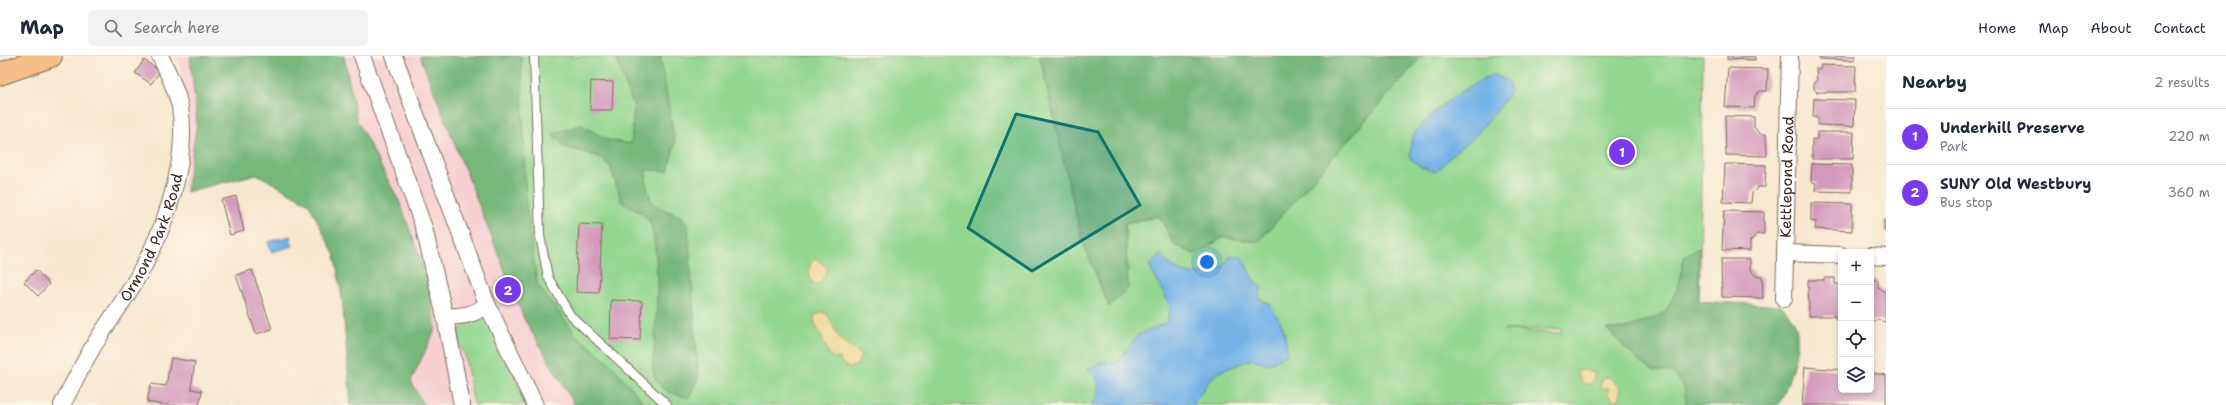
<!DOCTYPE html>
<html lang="en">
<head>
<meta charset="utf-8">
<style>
	body { margin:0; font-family:"Shantell Sans",sans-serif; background:#f2f2f3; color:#1f2937 }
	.controls { position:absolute; right:12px; bottom:12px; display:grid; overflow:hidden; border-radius:6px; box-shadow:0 2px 6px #0003 }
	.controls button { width:36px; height:36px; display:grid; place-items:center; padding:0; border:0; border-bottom:1px solid #e0e1e3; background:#fff; color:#1f2937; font:20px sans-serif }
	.you { position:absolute; left:1207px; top:206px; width:14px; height:14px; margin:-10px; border:3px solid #fff; border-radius:50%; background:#1a73e8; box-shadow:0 0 0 6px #1a73e833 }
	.badge { display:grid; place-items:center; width:26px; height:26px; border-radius:50%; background:#7c3aed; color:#fff; font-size:13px; font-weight:700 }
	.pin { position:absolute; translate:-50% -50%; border:2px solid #fff; box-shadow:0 1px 4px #0006 }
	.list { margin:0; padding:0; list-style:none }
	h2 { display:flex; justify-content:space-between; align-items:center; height:52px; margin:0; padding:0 16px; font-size:17px }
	h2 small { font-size:13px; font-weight:400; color:#747a83 }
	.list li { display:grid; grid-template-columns:26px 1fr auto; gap:12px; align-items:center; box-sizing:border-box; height:56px; padding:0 16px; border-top:1px solid #e0e1e3 }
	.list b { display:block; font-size:15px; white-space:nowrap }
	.list p { margin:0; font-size:13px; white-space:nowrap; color:#747a83 }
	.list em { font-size:13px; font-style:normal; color:#747a83 }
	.icon { flex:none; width:22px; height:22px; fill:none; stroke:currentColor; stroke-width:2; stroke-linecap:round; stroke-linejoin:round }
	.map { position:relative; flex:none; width:1886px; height:349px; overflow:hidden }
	header { display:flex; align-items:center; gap:24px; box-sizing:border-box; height:56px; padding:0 20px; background:#fff; border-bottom:1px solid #e0e1e3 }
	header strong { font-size:19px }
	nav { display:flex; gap:22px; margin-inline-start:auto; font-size:14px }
	.search { width:280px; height:36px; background:#f2f2f3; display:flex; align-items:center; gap:10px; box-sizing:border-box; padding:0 14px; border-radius:6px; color:#747a83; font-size:15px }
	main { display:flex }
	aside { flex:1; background:#fff }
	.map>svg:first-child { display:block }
</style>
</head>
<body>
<header>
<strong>Map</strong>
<div class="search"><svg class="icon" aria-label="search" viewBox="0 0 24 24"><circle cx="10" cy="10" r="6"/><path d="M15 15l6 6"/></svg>Search here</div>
<nav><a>Home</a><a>Map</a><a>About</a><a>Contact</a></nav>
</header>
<main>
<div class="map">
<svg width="1886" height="349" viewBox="0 0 1886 349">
	<rect width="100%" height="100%" fill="#fcf5e5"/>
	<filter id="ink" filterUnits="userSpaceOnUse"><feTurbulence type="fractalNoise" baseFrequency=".025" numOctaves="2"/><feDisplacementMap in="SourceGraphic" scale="8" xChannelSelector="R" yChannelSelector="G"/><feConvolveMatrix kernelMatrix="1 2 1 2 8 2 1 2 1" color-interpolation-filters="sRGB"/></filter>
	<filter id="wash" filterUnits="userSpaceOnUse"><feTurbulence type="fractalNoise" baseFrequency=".012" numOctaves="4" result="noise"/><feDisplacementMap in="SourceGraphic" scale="16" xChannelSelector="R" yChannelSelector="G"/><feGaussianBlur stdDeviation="0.9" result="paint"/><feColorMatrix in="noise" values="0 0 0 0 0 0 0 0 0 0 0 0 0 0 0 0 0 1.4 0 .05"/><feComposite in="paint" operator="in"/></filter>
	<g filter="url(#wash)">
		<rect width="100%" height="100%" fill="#f7e7cf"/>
		<path fill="#f7cfd1" d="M178,0H476L638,349H371V180L252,113L183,132L186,111V47Z"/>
		<g fill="#93d68f" stroke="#678056" fill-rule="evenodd">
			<path d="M476,0H1040L1081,181L1128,232L1125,167L1159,160L1175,189L1195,198L1224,181L1258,186L1422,0H1703L1698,349H638L527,235ZM1561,273L1562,277L1504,274H1505Z"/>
			<path d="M487,263L495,273L526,349H474L465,299L458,287L460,273L474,264Z"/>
		</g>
		<g fill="#76b77a" stroke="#58704c">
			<path d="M190,0H344L357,65L400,147L426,218L436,272L411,325L423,349H351L342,242L335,200L309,148L257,118L186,136L197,67Z"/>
			<path d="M420,0H521L526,147L537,228L578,281L611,308L646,349H575L524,263Z"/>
			<path d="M615,0H660L675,87L668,115L646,114V127L652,148L683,162L688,170L698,321L689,342C679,339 666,337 659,328C649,315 654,298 655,283C657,260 660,184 649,165C644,156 631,151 622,146L610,110L597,100L565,91L552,78L581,69L608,84L631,88L634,51Z"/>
			<path d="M1040,0H1422L1258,186L1224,181L1195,198L1175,189L1159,160L1125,167L1128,232L1109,251L1081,181Z"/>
			<path d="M1699,192L1698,245L1782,250C1786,255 1792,261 1795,268C1803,287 1788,328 1780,347L1775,349H1686L1685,334L1673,316L1654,315L1639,306L1607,273H1625L1665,257L1677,233L1685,199Z"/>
		</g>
		<g fill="#eeda9e" stroke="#94825e">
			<path d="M814,203H817L828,212L820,228H814C808,221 807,210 814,203Z"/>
			<path d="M822,256L827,258C834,269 836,280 846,288C851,293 858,294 861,300L857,309L849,312L840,306V302L835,303L829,298L814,265V260Z"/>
			<path d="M1580,313L1595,317L1592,328H1583L1577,318Z"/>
			<path d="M1609,321L1620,332V342L1616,345L1607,338L1609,332L1603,333L1600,328L1603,322Z"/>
		</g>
		<g fill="#74b2e7" stroke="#586e82">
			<path d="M1494,18L1508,25L1510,36L1499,52L1472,83L1457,94L1436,116L1421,111L1410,102C1411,95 1410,83 1414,78C1431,55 1469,28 1494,18Z"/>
			<path d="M290,180L293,190L271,196L268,186Z"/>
			<path d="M1161,198C1174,218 1195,223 1219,213C1223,211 1228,203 1231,199L1242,201L1252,222L1262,232L1258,242L1270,248L1283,271L1288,298L1269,308L1252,303L1221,315L1210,323L1193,349H1091L1098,339V324L1088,313L1103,305L1116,308L1138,279L1166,267L1171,252L1149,209Z"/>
		</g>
		<g id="blocks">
			<g fill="#d399bc">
				<path d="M1727,0H1755V4L1727,3Z"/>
				<path d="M1819,0H1856L1855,4L1819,3Z"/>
				<path d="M144,4L160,15L151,28L135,17Z"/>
				<path d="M1821,9L1856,10L1855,36H1817L1814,33V27L1817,24L1816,13H1820Z"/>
				<path d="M1728,12L1768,13L1767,35H1760L1755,40L1754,52L1725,51Z"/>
				<path d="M591,25L613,26L612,54H590Z"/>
				<path d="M1814,43L1855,44L1854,70L1818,69V62L1813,61Z"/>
				<path d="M1725,60L1754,61V71L1760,78H1766L1767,100L1726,99Z"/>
				<path d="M1817,76H1854L1853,103H1812V83H1817Z"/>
				<path d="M1725,108L1766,109L1765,131H1758L1752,137L1751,147L1723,146Z"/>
				<path d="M1812,108L1852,109V136L1815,135L1816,127L1811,126Z"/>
				<path d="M236,140L244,175L230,179L221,144Z"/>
				<path d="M1811,147L1852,148V175L1815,173L1816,166L1811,165Z"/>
				<path d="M1724,155L1764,156V178H1757L1750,185V195L1722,194Z"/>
				<path d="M1884,164H1886V176L1884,175Z"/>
				<path d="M579,168L602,169L599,237L576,236Z"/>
				<path d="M1721,203H1750V213L1756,220H1762L1763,242L1722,241Z"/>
				<path d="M36,214L49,228L38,240L24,226Z"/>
				<path d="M252,214L272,273L256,278L236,219Z"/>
				<path d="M1824,222H1835V228H1841V264L1836,263L1834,260H1809L1808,224H1824Z"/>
				<path d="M1871,224H1878V231L1886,237V266L1878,264L1871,266Z"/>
				<path d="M611,244L642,245L640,284L610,283Z"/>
				<path d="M171,302L195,306L191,333L202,335L199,349H165L147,346L151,328L166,330Z"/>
				<path d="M1805,311L1841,314V334H1871V317L1886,319V349H1802Z"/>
			</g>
		</g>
	</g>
	<g filter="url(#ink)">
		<use href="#blocks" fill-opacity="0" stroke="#7d6c5c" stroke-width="1"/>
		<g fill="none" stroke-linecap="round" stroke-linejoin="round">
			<defs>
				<path id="service" d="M534,0L540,180L548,221L570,259L667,349"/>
				<g id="minor">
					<path d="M362,0L424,172L445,261L462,349"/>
					<path d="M394,0L487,248L535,349"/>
					<path d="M1786,197L1841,199"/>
					<path d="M1871,200L1886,201"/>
					<path id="s1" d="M1784,243L1790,0"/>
					<path d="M445,261C461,260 474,260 487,248"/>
					<path id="s2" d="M62,349C71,332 79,315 89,298C102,274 119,253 133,229C162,181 190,108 180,51C176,32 168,17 160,0"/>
				</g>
				<path id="primary" d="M0,18L51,0"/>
			</defs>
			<use href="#service" stroke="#7d6c5c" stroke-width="10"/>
			<use href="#minor" stroke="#7d6c5c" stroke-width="18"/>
			<use href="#primary" stroke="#7d6c5c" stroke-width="24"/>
			<use href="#service" stroke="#fff" stroke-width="8"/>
			<use href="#minor" stroke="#fff" stroke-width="16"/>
			<use href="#primary" stroke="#f6be87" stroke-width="22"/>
		</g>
	</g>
	<path fill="#0f766e" fill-opacity="0.2" stroke="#0f766e" stroke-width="3" stroke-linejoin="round" d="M1016,58L1098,76L1140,149L1032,215L968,172Z"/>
	<g text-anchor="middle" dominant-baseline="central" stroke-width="4" stroke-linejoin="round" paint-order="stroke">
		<g font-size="15" fill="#3b2a1e" stroke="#fcf5e5">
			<text stroke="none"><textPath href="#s1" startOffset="122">Kettlepond Road</textPath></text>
			<text stroke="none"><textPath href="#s2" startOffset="191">Ormond Park Road</textPath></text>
		</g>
	</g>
</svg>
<div class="controls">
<button>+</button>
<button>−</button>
<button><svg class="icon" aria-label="locate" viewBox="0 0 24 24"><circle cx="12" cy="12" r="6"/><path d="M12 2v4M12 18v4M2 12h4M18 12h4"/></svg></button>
<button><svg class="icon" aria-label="layers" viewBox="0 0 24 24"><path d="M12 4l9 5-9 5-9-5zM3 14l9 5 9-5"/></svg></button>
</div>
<div class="you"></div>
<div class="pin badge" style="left:1622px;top:96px">1</div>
<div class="pin badge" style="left:508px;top:234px">2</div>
</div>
<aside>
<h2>Nearby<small>2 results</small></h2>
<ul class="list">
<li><span class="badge">1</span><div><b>Underhill Preserve</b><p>Park</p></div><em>220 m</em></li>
<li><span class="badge">2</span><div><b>SUNY Old Westbury</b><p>Bus stop</p></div><em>360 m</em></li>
</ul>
</aside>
</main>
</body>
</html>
